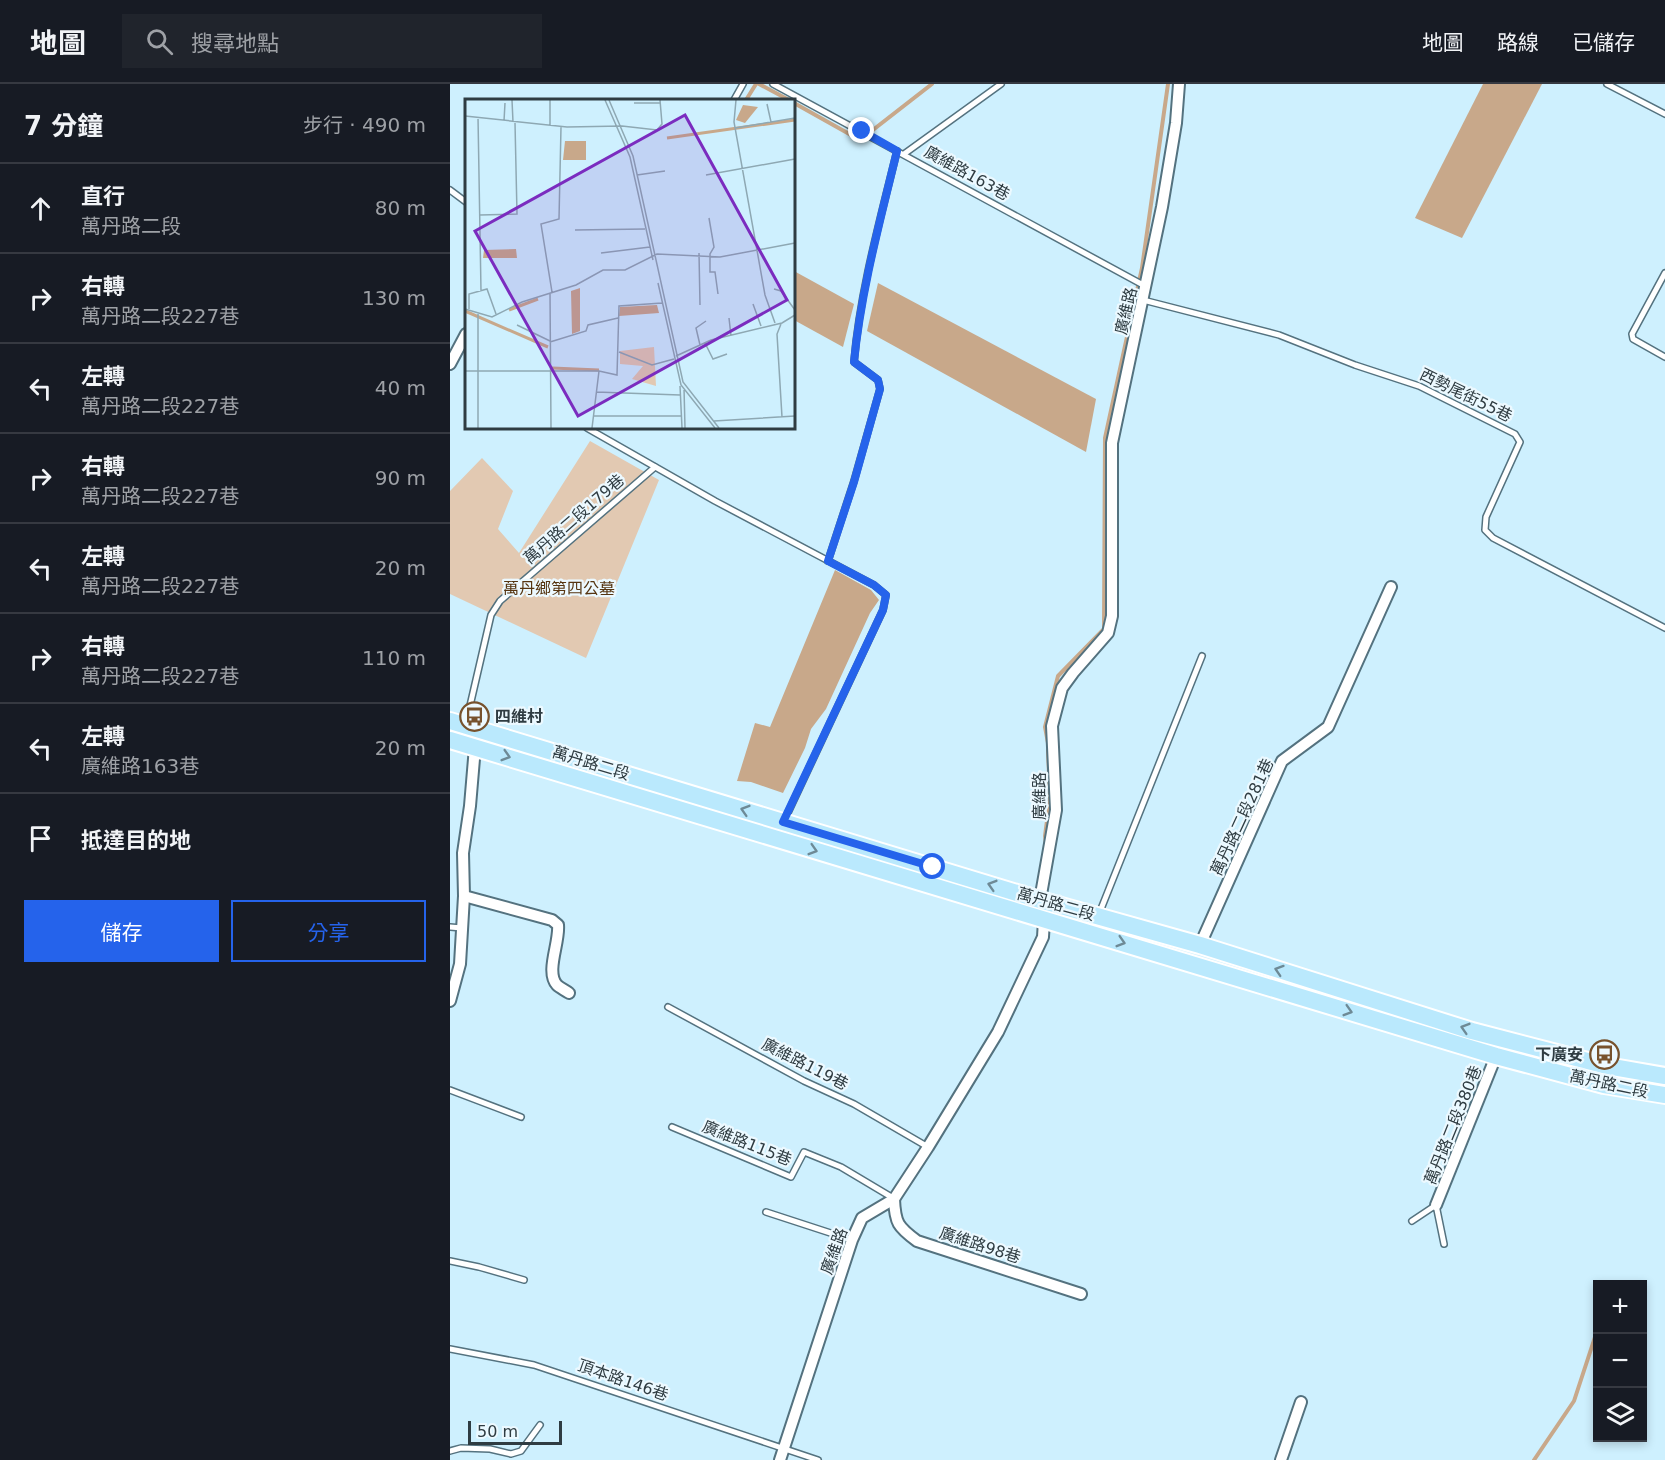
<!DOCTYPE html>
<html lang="zh-TW">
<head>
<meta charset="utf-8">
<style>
	body { margin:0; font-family:"DejaVu Sans","Noto Sans TC",sans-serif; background:#20242c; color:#f1f3f6 }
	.controls { position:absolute; right:18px; bottom:18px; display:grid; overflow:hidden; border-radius:0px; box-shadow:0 3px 9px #0003 }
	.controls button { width:54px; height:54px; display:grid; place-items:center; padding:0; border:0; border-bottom:2px solid #363941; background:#171b24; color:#f1f3f6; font:30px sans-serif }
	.scale { position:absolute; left:18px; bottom:15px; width:94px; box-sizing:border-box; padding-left:6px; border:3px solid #2f3c42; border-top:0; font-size:16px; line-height:21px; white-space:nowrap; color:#2f3c42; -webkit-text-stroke:4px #ecf9ff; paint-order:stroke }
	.stop { position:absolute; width:18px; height:18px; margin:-14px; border:4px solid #2563eb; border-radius:50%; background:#fff }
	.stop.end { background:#2563eb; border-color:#fff; box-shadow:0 2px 6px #0008 }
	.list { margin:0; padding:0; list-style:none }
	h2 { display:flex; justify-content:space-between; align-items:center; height:78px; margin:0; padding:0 24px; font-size:26px }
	h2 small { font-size:20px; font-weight:400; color:#9ea1a6 }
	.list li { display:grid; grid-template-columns:39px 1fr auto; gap:18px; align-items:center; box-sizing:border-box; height:90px; padding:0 24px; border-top:2px solid #363941 }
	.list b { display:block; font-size:22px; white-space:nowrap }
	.list p { margin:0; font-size:20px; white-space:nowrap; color:#9ea1a6 }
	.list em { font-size:20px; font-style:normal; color:#9ea1a6 }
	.actions { display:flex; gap:12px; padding:18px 24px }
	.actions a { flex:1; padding:14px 0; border:2px solid #2563eb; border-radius:0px; text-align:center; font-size:21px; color:#2563eb }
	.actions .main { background:#2563eb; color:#fff }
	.icon { flex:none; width:33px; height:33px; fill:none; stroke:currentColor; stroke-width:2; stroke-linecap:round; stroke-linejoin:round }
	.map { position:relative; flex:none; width:1215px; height:1376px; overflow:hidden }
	header { display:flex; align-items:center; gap:36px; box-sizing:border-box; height:84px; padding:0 30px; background:#171b24; border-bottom:2px solid #363941 }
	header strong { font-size:28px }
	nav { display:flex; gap:33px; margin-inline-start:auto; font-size:21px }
	.search { width:420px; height:54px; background:#20242c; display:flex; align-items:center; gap:15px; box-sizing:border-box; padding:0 21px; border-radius:0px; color:#9ea1a6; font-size:22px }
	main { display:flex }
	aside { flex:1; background:#171b24 }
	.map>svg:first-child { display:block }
</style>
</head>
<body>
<header>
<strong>地圖</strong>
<div class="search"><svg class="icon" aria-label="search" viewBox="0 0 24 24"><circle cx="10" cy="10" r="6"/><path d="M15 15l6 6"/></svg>搜尋地點</div>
<nav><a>地圖</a><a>路線</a><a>已儲存</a></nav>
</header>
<main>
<aside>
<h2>7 分鐘<small>步行 · 490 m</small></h2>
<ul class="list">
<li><svg class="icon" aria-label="ahead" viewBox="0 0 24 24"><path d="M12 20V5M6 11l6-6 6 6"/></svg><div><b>直行</b><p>萬丹路二段</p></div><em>80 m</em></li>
<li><svg class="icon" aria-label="right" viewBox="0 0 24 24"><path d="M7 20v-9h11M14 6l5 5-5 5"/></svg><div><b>右轉</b><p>萬丹路二段227巷</p></div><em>130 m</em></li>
<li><svg class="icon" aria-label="left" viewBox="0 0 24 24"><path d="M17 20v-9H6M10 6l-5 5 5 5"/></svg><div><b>左轉</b><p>萬丹路二段227巷</p></div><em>40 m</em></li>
<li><svg class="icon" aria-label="right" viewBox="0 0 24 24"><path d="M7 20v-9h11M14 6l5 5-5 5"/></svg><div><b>右轉</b><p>萬丹路二段227巷</p></div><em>90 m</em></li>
<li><svg class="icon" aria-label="left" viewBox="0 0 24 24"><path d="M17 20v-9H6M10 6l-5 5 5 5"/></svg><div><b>左轉</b><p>萬丹路二段227巷</p></div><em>20 m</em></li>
<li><svg class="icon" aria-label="right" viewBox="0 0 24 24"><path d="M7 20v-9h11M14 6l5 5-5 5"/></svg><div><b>右轉</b><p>萬丹路二段227巷</p></div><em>110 m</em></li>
<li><svg class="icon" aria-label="left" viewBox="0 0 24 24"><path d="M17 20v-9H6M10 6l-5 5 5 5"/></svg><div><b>左轉</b><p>廣維路163巷</p></div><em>20 m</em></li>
<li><svg class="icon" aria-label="arrive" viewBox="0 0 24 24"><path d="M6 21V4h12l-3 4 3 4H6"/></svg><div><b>抵達目的地</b></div></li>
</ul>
<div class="actions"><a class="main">儲存</a><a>分享</a></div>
</aside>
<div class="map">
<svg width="1215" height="1376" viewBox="0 0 1215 1376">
	<rect width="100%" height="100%" fill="#cef0fe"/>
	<path fill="#e2c9b2" d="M140,357L209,396L136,574L0,510V407L32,374L63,407L48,445L69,469Z"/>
	<g fill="#c8a88a">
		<path d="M1033,0H1092L1012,154L965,134Z"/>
		<path d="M344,187L404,220L393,263L344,236Z"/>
		<path d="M428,199L646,315L636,368L417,247Z"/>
		<path d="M385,486L421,506L429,516L420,529L376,625L361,645L355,664L333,709L301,698L287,697L305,639L320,643Z"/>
	</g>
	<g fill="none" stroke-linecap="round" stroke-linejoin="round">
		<g stroke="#c8a88a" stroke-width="4">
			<path d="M309,0L339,16"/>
			<path d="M296,16L306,0"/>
			<path d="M344,19L410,56L482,0"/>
			<path d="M598,659L595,643L608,592L654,545L655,354L692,184L718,0"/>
			<path d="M596,760L595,752L600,714L598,666"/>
			<path d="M1084,1376L1124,1317L1146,1250L1147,1220"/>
		</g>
		<defs>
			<g id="service">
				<path d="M323,0L695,202"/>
				<path d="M1157,0L1215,30"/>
				<path d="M284,16L293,0"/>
				<path d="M454,70L551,0"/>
				<path d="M0,106L16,118"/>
				<path d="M1215,189L1182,250L1183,255L1215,273"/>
				<path d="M693,216L829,251L905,281L969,302L1065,350L1070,358L1036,433L1035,446L1043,454L1215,544"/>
				<path d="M137,344L265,417L424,501L436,511L433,526L335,735"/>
				<path d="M378,477L404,397L430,305L428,296L404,278C410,207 430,136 447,67"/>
				<path d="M16,639L41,531L50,517L205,383"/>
				<path d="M649,830L752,572"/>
				<path d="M0,843L12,844"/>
				<path d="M218,923L354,997L404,1020L478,1063"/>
				<path d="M0,1006L71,1033"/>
				<path d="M222,1043L341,1093L354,1068L391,1083L443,1114"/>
				<path d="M316,1128L402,1156"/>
				<path d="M962,1137L986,1121L994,1160"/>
				<path d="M0,1177L29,1183L74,1196"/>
				<path d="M0,1265L84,1281L368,1376"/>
				<path d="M0,1367L11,1364L40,1365L61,1370L71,1367L90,1341"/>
			</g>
			<g id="minor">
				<path d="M0,280L16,250"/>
				<path d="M14,812L102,836L108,841C110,858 95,888 107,901C110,904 115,906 119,909"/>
				<path d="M750,861L832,677L878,643L941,503"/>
				<path d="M0,917L10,880L14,812L13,769L20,722L25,663"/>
				<path d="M444,1115C445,1139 448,1143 467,1157L631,1210"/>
				<path d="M986,1121L1046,972"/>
				<path d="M330,1376L402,1156L412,1134L444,1115L478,1063L548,948L593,853L594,836L590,816L606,726L602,642L612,604L623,589L658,549L662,532V359L712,123L726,39L729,0"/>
				<path d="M831,1376L851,1318"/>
			</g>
			<g id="primary">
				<path d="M0,637L590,816L750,861L1022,947L1157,982L1215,992"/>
				<path d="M0,656L1046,972L1154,1001L1215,1011"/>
			</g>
		</defs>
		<use href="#service" stroke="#54727f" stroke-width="8"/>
		<use href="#minor" stroke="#54727f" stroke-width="14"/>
		<use href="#primary" stroke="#fff" stroke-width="20"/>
		<use href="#service" stroke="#fff" stroke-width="5"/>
		<use href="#minor" stroke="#fff" stroke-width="10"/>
		<use href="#primary" stroke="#bae9fd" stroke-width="16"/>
	</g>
	<defs><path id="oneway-chevron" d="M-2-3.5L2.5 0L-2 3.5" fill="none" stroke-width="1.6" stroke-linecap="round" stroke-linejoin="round" transform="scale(1.5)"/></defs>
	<g stroke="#6e8a96">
		<use href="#oneway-chevron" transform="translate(56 672) rotate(17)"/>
		<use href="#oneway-chevron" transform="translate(295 726) rotate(-163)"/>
		<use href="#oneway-chevron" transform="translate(363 766) rotate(17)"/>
		<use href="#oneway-chevron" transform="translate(542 801) rotate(-163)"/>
		<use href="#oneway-chevron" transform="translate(671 858) rotate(17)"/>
		<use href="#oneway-chevron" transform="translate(829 886) rotate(-162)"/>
		<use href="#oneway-chevron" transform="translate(898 927) rotate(17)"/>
		<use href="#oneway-chevron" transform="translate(1015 944) rotate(-163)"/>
	</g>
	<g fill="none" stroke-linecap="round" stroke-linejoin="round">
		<path stroke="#2563eb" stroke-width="8" d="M412,47L447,67C430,137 411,207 404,278L428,296L430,305L404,398L378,477L424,501L436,511L433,526L333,738L483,783"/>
	</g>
	<defs>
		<symbol id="bus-ring" viewBox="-11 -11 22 22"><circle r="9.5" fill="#ecf9ff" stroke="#77522d" stroke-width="1.5"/><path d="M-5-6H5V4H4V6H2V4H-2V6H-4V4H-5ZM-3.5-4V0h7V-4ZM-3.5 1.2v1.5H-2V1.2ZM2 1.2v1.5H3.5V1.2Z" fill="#77522d"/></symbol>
	</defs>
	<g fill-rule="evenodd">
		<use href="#bus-ring" x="8" y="616" width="33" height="33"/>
		<use href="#bus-ring" x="1138" y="954" width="33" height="33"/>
	</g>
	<g text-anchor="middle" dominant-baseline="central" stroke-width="4.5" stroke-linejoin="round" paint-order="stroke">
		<g font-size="16" fill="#2f3c42" stroke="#ecf9ff">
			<text transform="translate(517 89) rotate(29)">廣維路163巷</text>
			<text transform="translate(676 227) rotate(-77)">廣維路</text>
			<text transform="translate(1016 311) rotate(26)">西勢尾街55巷</text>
			<text transform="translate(124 435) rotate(-41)">萬丹路二段179巷</text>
			<text transform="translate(141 679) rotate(17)">萬丹路二段</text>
			<text transform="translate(589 712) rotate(-90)">廣維路</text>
			<text transform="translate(792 733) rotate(-65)">萬丹路二段281巷</text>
			<text transform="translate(606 820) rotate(16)">萬丹路二段</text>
			<text transform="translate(355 980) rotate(27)">廣維路119巷</text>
			<text transform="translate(1159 1000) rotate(12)">萬丹路二段</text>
			<text transform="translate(1003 1041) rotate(-68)">萬丹路二段380巷</text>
			<text transform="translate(297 1059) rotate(22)">廣維路115巷</text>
			<text transform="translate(530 1161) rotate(18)">廣維路98巷</text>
			<text transform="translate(384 1167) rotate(-70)">廣維路</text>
			<text transform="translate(173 1296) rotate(19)">頂本路146巷</text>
		</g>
		<g font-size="16" fill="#563511" stroke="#ecf9ff">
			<text x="109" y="504">萬丹鄉第四公墓</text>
		</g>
		<g font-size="16" font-weight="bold" fill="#2f3c42" stroke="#ecf9ff" text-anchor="start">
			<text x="45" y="632">四維村</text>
			<text x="1133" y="970" text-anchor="end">下廣安</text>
		</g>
	</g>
	<g transform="translate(15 15)">
		<rect width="330" height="330" fill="#cef0fe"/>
		<path d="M189,248L191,287L167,280L178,267L155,265V252Z" fill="#e2c9b2"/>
		<path d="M278,6L293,8L280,24L271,21ZM100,42H121V61H98ZM51,150L52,159H18L19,151ZM115,189V232L107,235L106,192ZM192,206L194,214L154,217L155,208Z" fill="#c8a88a"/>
		<path fill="none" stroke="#c8a88a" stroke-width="3" d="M202,39L330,21M44,211L73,200M0,212L83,248M87,269L134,271"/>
		<path fill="none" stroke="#8ea8b3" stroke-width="1.5" d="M47,1L48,23M85,1V26M140,1L165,58L188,161M144,1L168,57L218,283L254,329M271,1L269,23L300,196L310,224M169,4H195M302,5L306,23M0,17L102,28L157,27L192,31L197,25L195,1M13,18L16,192M39,22L40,4M270,29L330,19M172,76L200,72M241,76L330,60M15,116L52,115L50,24M244,119L249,148L245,155V173H250L253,195M110,131L180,130M136,154L185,148M234,154L235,206M193,184L216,286L250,329M309,190L316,192L330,211M87,193L76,125L94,120L96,28M85,194L86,329M288,205L296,227M0,210L27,218L57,203L111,186L138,171H160L192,155L255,158L330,144M4,210V195L22,190L31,215M264,219L266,237M316,225L312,235L317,318M52,226L85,242M85,243L121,232L123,226L153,219M240,244L248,260L262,255M235,246L231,229L241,222M154,253L187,266L209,260M211,257L246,241L317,224L330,216M0,272H134L152,276L154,207L197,204M215,287L217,329M219,289L220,329M131,293L215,296M128,317H216M249,322L330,317M13,329V215M127,329L134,272"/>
		<path fill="#7b2cbf" fill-opacity="0.15" stroke="#7b2cbf" stroke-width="3" d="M220,16L322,201L113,317L10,132Z"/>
		<rect width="330" height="330" fill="none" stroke="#2f3c42" stroke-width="3"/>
	</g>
</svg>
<div class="controls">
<button>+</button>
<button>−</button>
<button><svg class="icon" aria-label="layers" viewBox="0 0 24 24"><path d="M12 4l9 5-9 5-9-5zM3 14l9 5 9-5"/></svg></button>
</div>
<div class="scale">50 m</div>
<div class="stop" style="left:483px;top:783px"></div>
<div class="stop end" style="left:412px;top:47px"></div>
</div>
</main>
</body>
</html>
